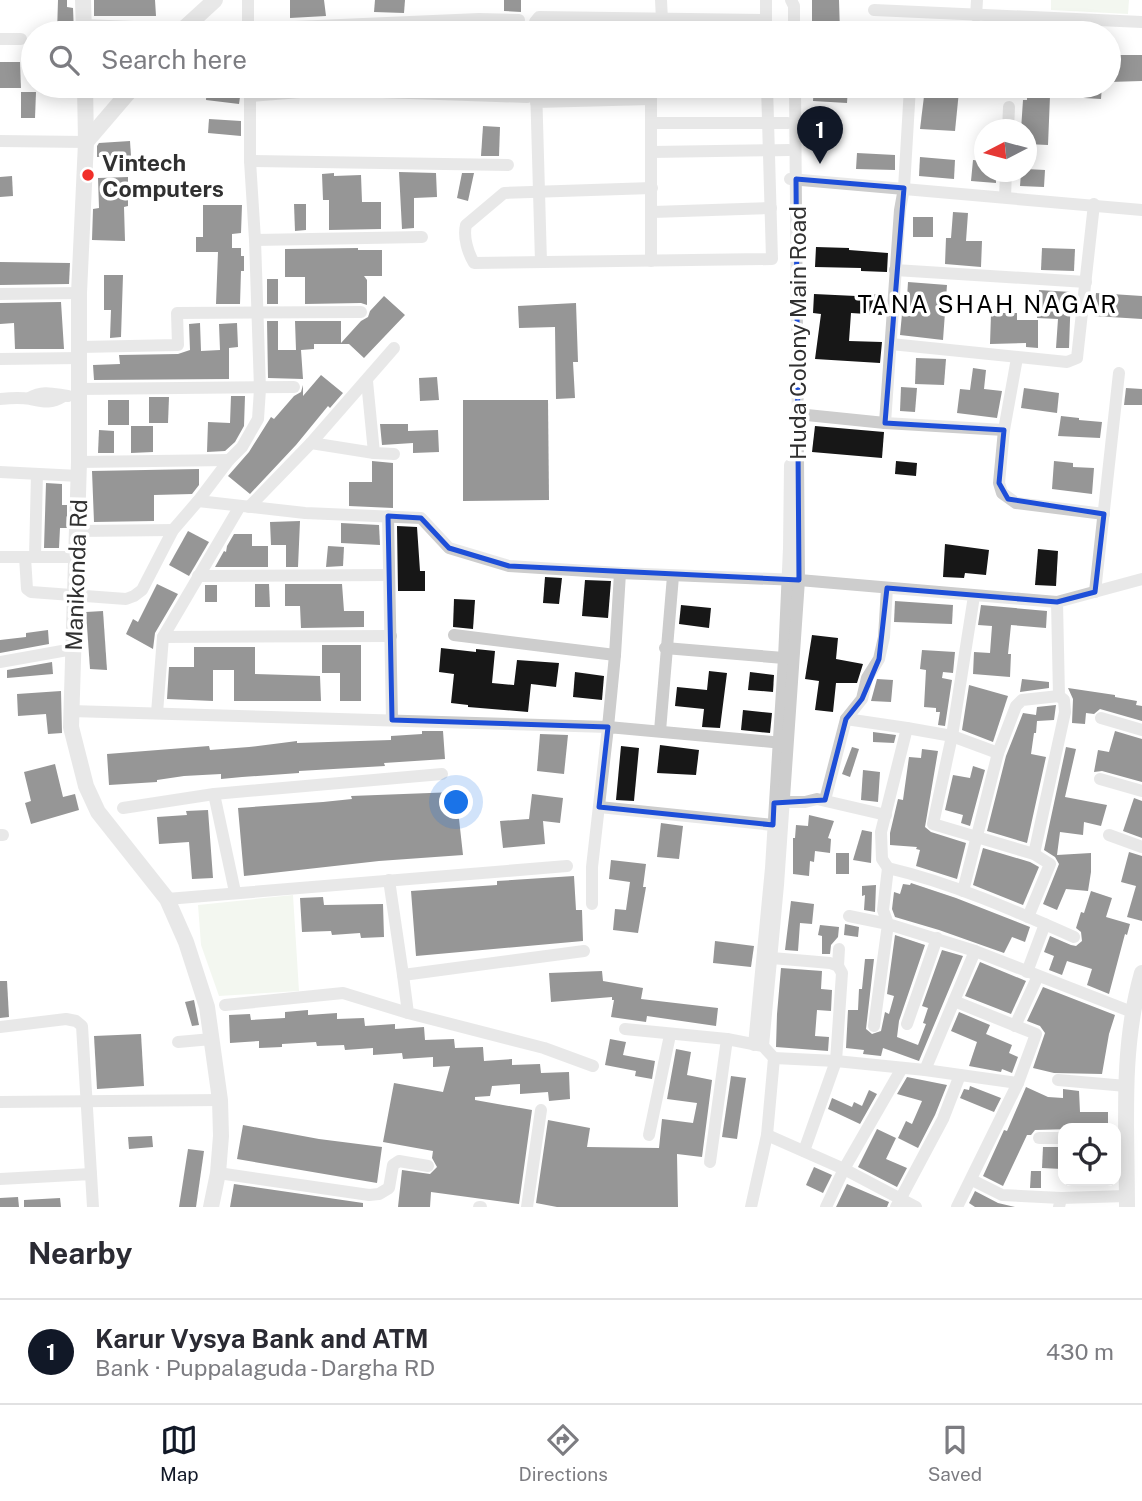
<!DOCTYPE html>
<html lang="en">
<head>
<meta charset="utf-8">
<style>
	body { margin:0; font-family:"Public Sans",sans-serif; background:#f7f7f7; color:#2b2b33 }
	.controls { position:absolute; right:21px; bottom:21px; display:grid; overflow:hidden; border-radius:14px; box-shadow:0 4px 18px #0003 }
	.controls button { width:63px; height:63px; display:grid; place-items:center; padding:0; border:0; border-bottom:2px solid #e1e1e2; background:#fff; color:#2b2b33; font:35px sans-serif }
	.compass { position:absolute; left:974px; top:119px; width:63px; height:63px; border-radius:50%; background:#fff; box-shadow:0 4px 18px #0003; rotate:264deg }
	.you { position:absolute; left:457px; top:803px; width:24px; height:24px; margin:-18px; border:5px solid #fff; border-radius:50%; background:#1a73e8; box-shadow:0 0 0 10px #1a73e833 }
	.badge { display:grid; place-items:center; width:46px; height:46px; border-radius:50%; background:#111827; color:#fff; font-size:23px; font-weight:700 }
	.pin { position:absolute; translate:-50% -58px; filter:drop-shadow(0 2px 4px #0008) }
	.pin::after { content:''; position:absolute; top:37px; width:24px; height:21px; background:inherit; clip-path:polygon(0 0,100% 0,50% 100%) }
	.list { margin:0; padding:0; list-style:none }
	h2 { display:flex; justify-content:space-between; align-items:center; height:91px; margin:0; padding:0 28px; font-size:30px }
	h2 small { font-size:23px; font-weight:400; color:#7c7c81 }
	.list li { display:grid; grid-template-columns:46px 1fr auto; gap:21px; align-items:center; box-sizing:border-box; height:105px; padding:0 28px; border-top:2px solid #e1e1e2 }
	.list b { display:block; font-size:26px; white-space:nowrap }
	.list p { margin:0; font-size:23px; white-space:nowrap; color:#7c7c81 }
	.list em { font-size:23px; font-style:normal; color:#7c7c81 }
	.icon { flex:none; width:38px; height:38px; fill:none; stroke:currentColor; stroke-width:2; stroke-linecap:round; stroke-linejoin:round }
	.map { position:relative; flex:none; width:1142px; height:1207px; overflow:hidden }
	.search { position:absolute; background:#fff; box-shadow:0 4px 18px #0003; left:21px; right:21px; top:21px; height:77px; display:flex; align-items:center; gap:18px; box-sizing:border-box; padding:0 24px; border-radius:38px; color:#7c7c81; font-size:26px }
	.sheet { height:196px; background:#fff }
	nav { display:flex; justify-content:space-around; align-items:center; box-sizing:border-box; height:98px; border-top:2px solid #e1e1e2; background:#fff; font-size:19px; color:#7c7c81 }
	nav a { display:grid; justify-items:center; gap:4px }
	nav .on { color:#111827 }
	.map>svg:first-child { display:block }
</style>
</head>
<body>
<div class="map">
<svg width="1142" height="1207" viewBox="0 0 1142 1207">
	<rect width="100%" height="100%" fill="#fff"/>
	<g fill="#e5eede">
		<path d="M1051,0H1129L1128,14L1051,10Z"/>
		<path d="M293,895L299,991L219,996L201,945L198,905Z"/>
	</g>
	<g fill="#171717">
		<path d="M58,0H67V7L73,8L74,33H57Z"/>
		<path d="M94,0H155L156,16H94Z"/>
		<path d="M290,0H324L326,16L290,18Z"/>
		<path d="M375,0H405L404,13L374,12Z"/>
		<path d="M504,0H521V12L504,11Z"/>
		<path d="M812,0H839L840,33H812Z"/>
		<rect x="216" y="22" width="23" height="11"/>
		<path d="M1109,55H1142V81L1109,82Z"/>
		<path d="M0,62H20L21,88H0Z"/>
		<path d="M207,86L241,90L239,104L206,100Z"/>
		<path d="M814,86H848L847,103L813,101Z"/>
		<path d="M1027,86H1102L1101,99L1050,96L1048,145L1026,144V130H1021L1023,100H1027Z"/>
		<path d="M925,88L959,91L955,131L920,129Z"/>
		<path d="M21,92H36L35,118H21Z"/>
		<path d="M209,119L241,121V136L208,133Z"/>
		<path d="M483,126L500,127L499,156H481Z"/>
		<path d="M130,141L131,156L97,157V146L99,143Z"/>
		<path d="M857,153L895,155V170L856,169Z"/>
		<path d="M920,157L955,160L954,179L919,176Z"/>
		<path d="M973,160L984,161V172H996V183L971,181Z"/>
		<path d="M1026,169L1045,170L1044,187L1020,186L1021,172H1026Z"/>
		<path d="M399,172L436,173L437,197L414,198V228L402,229Z"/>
		<path d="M334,173V176L361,175L362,202H381V229L329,230V200H323L322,174Z"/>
		<path d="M462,173H474L468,201L457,198Z"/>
		<path d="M12,176L13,196L0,197V177Z"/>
		<path d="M128,177V206L124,207L125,241L92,240L93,209L99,208L98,178Z"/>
		<path d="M294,204H306V230L295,231Z"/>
		<path d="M203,205H242L241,233L232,234V248H241V256H244V271H241L240,304H216L218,252H196V237H203Z"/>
		<path d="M953,212L968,213L966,241H982L981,267L945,264L946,238H951Z"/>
		<rect x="913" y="217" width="20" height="20"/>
		<path d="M816,247L849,248V250L888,253L887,272L861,271V268L815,267Z"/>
		<path d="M358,248V250H382V276H364L367,280V305L361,303L305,304V277H285V249Z"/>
		<path d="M1042,248L1075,249L1074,271L1041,270Z"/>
		<path d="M0,262L70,263L69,284L0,285Z"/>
		<path d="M104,275H123L121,337L110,338L111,310H104Z"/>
		<rect x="267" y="279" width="11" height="25"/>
		<path d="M908,282L947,285L943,340L900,335L902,314H906Z"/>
		<path d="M1039,290L1071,292L1069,348H1056L1058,319L1037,318Z"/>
		<path d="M856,293L883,295L882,315L851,313L849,341L882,342L880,363L815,359L821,314L813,313L814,294L856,296Z"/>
		<path d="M1096,293L1142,296V319L1094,316Z"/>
		<path d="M384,296L405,315L364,358L349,344H314V349L301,350L303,379L268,378L267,321H278V350H296L295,321H341V343L361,321L368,317L370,311Z"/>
		<path d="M61,302L64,349H15L14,323L0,324V303Z"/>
		<path d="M576,303L578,362H573L575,398L556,399L555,327L519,328L518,306Z"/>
		<path d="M1004,313H1017V320H1038V348L1026,347V343L990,344L991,314Z"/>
		<path d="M200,323L201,351L220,350L219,324L237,323L238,347L229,348V379L94,380L93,365L120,364L119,355L178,354L190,350L189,324Z"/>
		<path d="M916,358L946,359L944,385L915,384Z"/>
		<path d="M973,368L986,370L984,389L1002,391L997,418L957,413L960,389L970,390Z"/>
		<path d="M321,375L343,393L330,408L328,406L296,445L250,494L228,476L249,452L271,417L274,419L294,396L301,392L303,385V396Z"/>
		<path d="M437,377L439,400L420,401L419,378Z"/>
		<path d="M901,387L917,388L915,412L900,411Z"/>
		<path d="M1024,388L1059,393L1057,413L1021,408Z"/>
		<path d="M1126,388L1142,389V405H1124Z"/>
		<path d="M231,396H245L244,426L235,442L225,451L207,452L208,422L230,423Z"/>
		<path d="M149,397H169L168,423H149Z"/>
		<rect x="108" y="400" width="21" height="25"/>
		<path d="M463,400H548L549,500L463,501Z"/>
		<path d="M1061,416L1079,418V420L1102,422L1100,438L1058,436Z"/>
		<path d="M380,424H408V431L438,430L439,452L413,453V443L382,445Z"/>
		<path d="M131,426H153V452L131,453Z"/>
		<path d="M815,426L884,432L882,458L812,452Z"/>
		<path d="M99,430L114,431V453H98Z"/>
		<path d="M372,461L393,463V508L349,506V482H372Z"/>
		<path d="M896,461L917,463L916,476L895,474Z"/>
		<path d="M1054,461L1073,463V467L1094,468L1092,494L1052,489Z"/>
		<path d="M199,469V485L192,494L154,495V521L94,522L92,471Z"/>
		<path d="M46,483L62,484V505H67V528H60L59,548H44Z"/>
		<path d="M300,521L298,567H286V545H271L270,522Z"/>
		<path d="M341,523L379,525L380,545L341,543Z"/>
		<path d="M397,526L417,527L420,571H425V591H398Z"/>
		<path d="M188,531L209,542L189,576L169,565Z"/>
		<path d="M234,534H252V546H268V567H215L224,551L226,552L227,546Z"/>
		<path d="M945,544L989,550L986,575L965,573L964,578L943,577Z"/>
		<path d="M328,546L344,547L343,566L326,567Z"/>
		<path d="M1038,549L1058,551L1056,586L1035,585Z"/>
		<path d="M545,577L562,578L559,604L543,603Z"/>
		<path d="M585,580L611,581L608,618L582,616Z"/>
		<path d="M157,584L178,594L155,633L153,649L126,634L133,619L138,622Z"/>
		<path d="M255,584H269L270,607H255Z"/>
		<path d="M285,584H342L344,611H364V627L301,628L300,606H285Z"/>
		<rect x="205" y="585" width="12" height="17"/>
		<path d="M454,599L475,600L473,629L453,627Z"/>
		<path d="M895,601L953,605L952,624L894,622Z"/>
		<path d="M681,605L711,608L709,628L679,624Z"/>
		<path d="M981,605L1047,611L1046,628L1011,625L1008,654H1011L1010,677L973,674L974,652L990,653L992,626L978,625Z"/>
		<path d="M103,611L107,670L90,669L86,612Z"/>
		<path d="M48,630L49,644L0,653V640L26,637V633Z"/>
		<path d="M812,635L838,638L836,659L863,664L857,683H836L833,712L815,710L819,681L805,679Z"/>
		<path d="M322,645H361V701H340V673H322Z"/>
		<path d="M194,647H255V674L320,676L321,701H234V670H213V701L167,699L169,667H194Z"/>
		<path d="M441,648L476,652V649L495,651L492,683L514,685L517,660L559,663L556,687L531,684L528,712L468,707V705L451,703L454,674L439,672Z"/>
		<path d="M922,650L955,652L953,673L943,672L942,678L952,680L945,726L938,725L940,712H936V708L924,707L926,670L920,669Z"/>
		<path d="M52,662L53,674L7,678V670Z"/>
		<path d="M709,671L727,673L720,728L702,727L704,709L675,706L677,687L707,690Z"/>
		<path d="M575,672L604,676L602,700L573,697Z"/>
		<path d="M750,672L774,675L773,692L748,690Z"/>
		<path d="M877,679L893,680L891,702L871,701Z"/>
		<path d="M1022,679L1049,682V688L1020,692Z"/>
		<path d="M969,685L1008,696L993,742L962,730Z"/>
		<path d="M1068,688L1115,695V697L1137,701L1136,705L1142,706V721L1100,709L1094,714L1086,713L1085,724L1072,723L1073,699Z"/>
		<path d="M61,691L62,733L48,734L46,714L18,716L17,694Z"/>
		<path d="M1056,705L1054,720L1037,721L1036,733H1034L1031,754L1046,757L1027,843L987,831L1006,756L1023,713L1036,715L1037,707Z"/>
		<path d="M743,710L772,713L770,733L741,730Z"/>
		<path d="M422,731H443L445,759L384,763L385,766L299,771V773L242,777L221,779V774L184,776L157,780V782L109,785L107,754L209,746L210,750L249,747L297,741V743L391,740V736L422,734Z"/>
		<path d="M1115,731L1142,739V782L1102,771L1094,772L1098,750L1109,752Z"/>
		<path d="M873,732L896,735L894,743L873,742Z"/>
		<path d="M540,734L568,735L564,774L537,771Z"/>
		<path d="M660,745L699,750L696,775L657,773Z"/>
		<path d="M621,746L639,748L634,801L616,800Z"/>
		<path d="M852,747L859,749L850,777L842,774Z"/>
		<path d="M1066,747L1076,749L1065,797L1107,805L1101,826L1084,822L1083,835L1060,832L1057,855L1091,853V872L1088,891L1066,889L1057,910L1043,904L1059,864L1055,857L1044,850Z"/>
		<path d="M922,749L938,751L925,827L931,832L966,843L957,879L916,866L920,850L916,849L917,847L890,845V833L898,799L903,800L909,757L921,758Z"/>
		<path d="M55,764L63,797L75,794L79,810L31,824L25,803L31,801L24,772Z"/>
		<path d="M973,766L985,770L970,826L961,823L963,815L945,810L953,775L970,778Z"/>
		<path d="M863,770L880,772L878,802L861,800Z"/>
		<path d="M456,792L463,855L379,861L244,876L238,808L323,802L352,799L351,796Z"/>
		<path d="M532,794L563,798L560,823L543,821L545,844L503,848L500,821L529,819Z"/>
		<path d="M1134,798L1142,801V838L1123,831Z"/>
		<path d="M208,810L213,878L192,879L189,842L159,844L157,817L187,815L186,811Z"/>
		<path d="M809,815L834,821L828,838L831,839L830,853L815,851L814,862L810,861L809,876L793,874V838H795L796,825L808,826Z"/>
		<path d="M661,823L683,826L679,859L657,857Z"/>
		<path d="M862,830L872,832L871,863L853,860Z"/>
		<path d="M983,848L1030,862L1039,867L1023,905L973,885Z"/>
		<path d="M1129,852L1142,856V921L1127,917L1136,886L1121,882Z"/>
		<rect x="836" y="853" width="13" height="21"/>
		<path d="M611,860L646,864L643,887H646L638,933L613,930L615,909L626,910L630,882L609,879Z"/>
		<path d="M574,876L576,910H582L583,941L416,956L411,891L497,885V881Z"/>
		<path d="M911,883L956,898L1030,927L1025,942L1012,937L1004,953L939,930L895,917L892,909L894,892L900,894L903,884L910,885Z"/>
		<path d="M876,885L875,912L864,910L865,895L862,896V886Z"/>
		<path d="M1091,891L1112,898L1106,917L1130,924L1127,935L1125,934L1109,994L1087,985L1092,969L1067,961L1062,975L1049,970L1054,956L1044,952L1050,936L1071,945L1076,946L1082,941L1081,932L1076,928L1081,912L1084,913Z"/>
		<path d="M323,897L324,905L383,904L384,937L361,938L360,933L332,935L331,931L302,932L300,898Z"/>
		<path d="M791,901L814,904L812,924L800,923L798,951L785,950Z"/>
		<path d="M845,924L859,927L858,937L844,935Z"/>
		<path d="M820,925L839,927L838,937L831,945L830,954H822V936L818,935Z"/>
		<path d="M895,935L925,945L899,1021L897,1037L918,1045L926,1024L923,1023L928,1008L922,1006L942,950L963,956L919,1061L883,1048L881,1056L863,1054L864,1050L846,1048L848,1010H858L859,989H862L865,959H874L866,1029L872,1034L881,1031L885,1012L889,1014L894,996L887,994Z"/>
		<path d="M715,941L754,946L751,967L713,963Z"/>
		<path d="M980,962L1026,981L1011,1014L965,996Z"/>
		<path d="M781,968L822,971L821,989L832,990L831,1011L817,1010L815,1036L829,1037L828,1051L776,1047L777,1014Z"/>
		<path d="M602,971L603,981L643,988L641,999L718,1008L716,1026L647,1016L646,1022L611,1017L614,1000H612V997L551,1002L549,973Z"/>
		<path d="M0,981H7L9,1017L0,1018Z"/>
		<path d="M1043,987L1115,1015L1109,1034L1102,1074L1054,1073L1033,1068L1045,1033L1040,1026L1027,1021Z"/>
		<path d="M194,1000L199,1025L192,1026L185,1002Z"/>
		<path d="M308,1010V1015L337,1013V1019L364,1018L365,1026L395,1024V1029L424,1027L425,1040L454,1039L455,1048L483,1047L484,1061L512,1059V1065L540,1064L541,1073L569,1072L570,1099L549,1101L548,1092L520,1094V1084L492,1086L490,1096L475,1097V1100L532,1110L519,1204L431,1192L430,1207H398L402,1170L430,1174L437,1167L432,1158L433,1151L383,1142L394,1083L443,1092L450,1066L433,1067V1057L403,1059L402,1053L373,1055V1048L345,1050L344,1045L317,1046L316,1042L282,1044V1047L259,1048V1041L230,1043L229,1015L250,1014L251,1020L285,1018V1012Z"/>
		<path d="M959,1012L990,1025L986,1034L1012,1045L1009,1053L1018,1057L1012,1073L1002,1069L1001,1072L969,1066L977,1042L951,1031Z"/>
		<path d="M141,1034L144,1086L97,1089L94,1036Z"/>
		<path d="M610,1039L626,1042L623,1055L655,1061L652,1079L635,1076L636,1071L605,1065Z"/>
		<path d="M676,1049L691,1052L687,1075L712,1080L702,1157L677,1154L678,1207H557L536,1203L548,1120L590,1128L587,1147L659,1148L662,1119L693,1123L697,1103L667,1099Z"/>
		<path d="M731,1076L746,1078L737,1139L722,1137Z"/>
		<path d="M907,1077L947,1085L935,1115L918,1148L898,1138L906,1121L912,1124L922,1101L897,1094Z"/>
		<path d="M970,1086L1001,1098L994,1112L960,1098L964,1089L969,1090Z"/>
		<path d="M1026,1087L1048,1097L1063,1098V1089L1079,1091L1080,1112H1108V1128L1035,1130L1031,1135H1027L1003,1186L983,1176L1004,1130L1007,1131Z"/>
		<path d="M869,1090L877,1094L860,1124L828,1109L832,1098L852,1107L854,1102L862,1106Z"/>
		<path d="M243,1125L319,1139L382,1147L377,1183L237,1159Z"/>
		<path d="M877,1129L896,1138L886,1159L907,1168L897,1187L858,1167Z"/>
		<path d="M152,1136L153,1147L129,1149L128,1137Z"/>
		<path d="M1043,1147H1062V1169L1042,1168Z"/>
		<path d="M188,1149L204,1151L196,1207H179Z"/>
		<path d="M814,1167L832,1175L823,1193L806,1185Z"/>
		<path d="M1031,1171H1041V1188H1030Z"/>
		<path d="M234,1184L363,1203V1207H230Z"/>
		<path d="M847,1184L889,1202L887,1207H836Z"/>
		<path d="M975,1191L998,1203L1015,1207H975L969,1203Z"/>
		<path d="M18,1197L19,1207H0V1198Z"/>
		<path d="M60,1198L61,1207H24V1200Z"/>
	</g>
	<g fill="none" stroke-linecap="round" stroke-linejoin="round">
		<g stroke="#cdcdcd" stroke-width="12">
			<path d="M661,0L662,20"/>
			<path d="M766,0V33"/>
			<path d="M791,0L794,6V33"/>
			<path d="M874,10L1142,22"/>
			<path d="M976,16L977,0"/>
			<path d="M84,25L183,29"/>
			<path d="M248,29L479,19L519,20"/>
			<path d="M248,33V0"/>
			<path d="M535,33V22L539,17L766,20"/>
			<path d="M1017,33V18"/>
			<path d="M0,39H21"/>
			<path d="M250,86V161L255,240L422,237"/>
			<path d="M536,86L541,262"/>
			<path d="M651,86V261"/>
			<path d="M250,96L325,90L527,97"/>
			<path d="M536,102L651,99"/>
			<path d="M651,123H788"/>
			<path d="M1008,130L1009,107"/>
			<path d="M0,141L86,142"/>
			<path d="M652,152L789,150"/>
			<path d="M250,161L508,165"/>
			<path d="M790,179L1142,210"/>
			<path d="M652,188L504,193L466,225C463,237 468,253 474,263L772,259L767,86"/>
			<path d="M1005,197L1006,172"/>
			<path d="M653,212L771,208"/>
			<path d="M895,270L1086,282"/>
			<path d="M0,294L79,293"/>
			<path d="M891,344L1067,362L1077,358L1094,204"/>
			<path d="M80,347L178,345L177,313L361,312"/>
			<path d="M1017,358L1004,430L999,483L1002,493L1016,503L1104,514"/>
			<path d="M0,359L80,358"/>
			<path d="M367,381L374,453"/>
			<path d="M79,389L294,387"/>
			<path d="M29,398C44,390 53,394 68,396"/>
			<path d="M0,399C9,398 21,397 30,399C44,402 51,404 64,396"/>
			<path d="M797,414L885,423L1004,430"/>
			<path d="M885,423L900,210L904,188L910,87"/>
			<path d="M311,443L394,348"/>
			<path d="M79,462L229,460"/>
			<path d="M0,472L79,476"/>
			<path d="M198,501L305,513L421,518L449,548L509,566L620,573L799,580L1057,602L1142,579"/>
			<path d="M249,507L311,443L374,453L394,454"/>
			<path d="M388,516L392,720"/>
			<path d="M77,531L173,530"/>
			<path d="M0,557H76"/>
			<path d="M25,557L27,589L31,592L126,599L134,596L142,590L173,530L198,501L229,460L242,447L258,419L260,389L255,240"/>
			<path d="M35,557L37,474"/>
			<path d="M198,576L389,575"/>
			<path d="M1095,592L1119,373"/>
			<path d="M974,596L952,736L933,824L1034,854L1050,864L1028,917"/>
			<path d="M454,635L615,655"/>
			<path d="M163,637L391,636"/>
			<path d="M665,648L784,658"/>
			<path d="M0,662L73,649"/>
			<path d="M71,711L608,727L615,655L620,573"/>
			<path d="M157,713L163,637L240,506"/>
			<path d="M1101,718L1142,730"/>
			<path d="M846,719L907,728"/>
			<path d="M660,731L673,576"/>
			<path d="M1100,779L1142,791"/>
			<path d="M214,794L235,892"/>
			<path d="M825,800L846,719L862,699L867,678L879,659L884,637L887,588"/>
			<path d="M778,802H805L817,799L886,815"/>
			<path d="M599,807L773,825"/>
			<path d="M123,808L214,794L442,774"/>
			<path d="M0,835H3"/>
			<path d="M1109,835L1142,847"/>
			<path d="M1034,854L1065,712L1064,700L1059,696L1057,602"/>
			<path d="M888,868L882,859L881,832L907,728L952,736L998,753"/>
			<path d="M389,880L403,975L584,951"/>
			<path d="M963,891L998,753L1016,706L1022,700L1059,696"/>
			<path d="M167,899L567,866"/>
			<path d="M592,904V867L608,727L783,743"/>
			<path d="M849,916L888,924L874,1026"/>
			<path d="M1074,937C1013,910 952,883 888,868L883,910L888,924L975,951L1132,1012"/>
			<path d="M772,958L830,963L838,966L842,973L836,1061L804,1151"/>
			<path d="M838,966L839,949"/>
			<path d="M1027,972L1045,924"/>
			<path d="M403,975L408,1013L544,1048L593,1066"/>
			<path d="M954,1001L1036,1034L1018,1083L957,1207"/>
			<path d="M225,1005L343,993L408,1013"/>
			<path d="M907,1024L937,938"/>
			<path d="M1015,1026L1038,976"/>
			<path d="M0,1027L66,1019L76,1021L82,1026L91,1174"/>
			<path d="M625,1029L727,1039L763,1046L774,1058L767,1135L751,1207"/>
			<path d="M178,1042L212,1039"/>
			<path d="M754,1045L771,868L784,658L789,548L790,465"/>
			<path d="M763,1046L778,885L799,580L795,86"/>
			<path d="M774,1058L836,1061L925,1070L1018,1083"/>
			<path d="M925,1070L975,951"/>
			<path d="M1058,1080L1126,1086"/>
			<path d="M0,1102L220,1100"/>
			<path d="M649,1135L670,1035"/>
			<path d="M767,1135L844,1169L916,1207"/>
			<path d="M1039,1138H1063"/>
			<path d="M710,1162L727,1039"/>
			<path d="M218,1173L369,1195L379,1194L389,1188L393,1165L399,1161L428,1166"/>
			<path d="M0,1179L91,1174L93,1207"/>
			<path d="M972,1180L1002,1195L1061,1198L1059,1207"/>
			<path d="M1061,1198L1127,1196"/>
			<path d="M479,1207H481"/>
			<path d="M527,1207L541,1110"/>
			<path d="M826,1207L844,1169L902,1068"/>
			<path d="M896,1207L943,1119L960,1075"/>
		</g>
		<g stroke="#cdcdcd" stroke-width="16">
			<path d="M83,0L84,33"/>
			<path d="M179,33L215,0"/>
			<path d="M85,86L86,142L79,293V462L71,727L86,786L98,812L167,899L186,942L207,1007L220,1100L221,1136L218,1173L211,1207"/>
			<path d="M86,142L134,86"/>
			<path d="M1127,1207C1127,1128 1120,1050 1142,973"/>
		</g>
	</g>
	<path d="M0 0H1142V1207H0ZM796,179L904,188L885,423L1004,430L999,483L1008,499L1104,514L1095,592L1057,602L887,588L879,659L862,699L846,719L825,800L774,803L773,825L599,807L608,727L392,720L388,516L421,518L449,548L509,566L799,580Z" fill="#fff" fill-opacity=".55" fill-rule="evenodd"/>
	<path fill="none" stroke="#1d4ed8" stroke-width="5" stroke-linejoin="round" d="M796,179L904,188L885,423L1004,430L999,483L1008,499L1104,514L1095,592L1057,602L887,588L879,659L862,699L846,719L825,800L774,803L773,825L599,807L608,727L392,720L388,516L421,518L449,548L509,566L799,580Z"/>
	<circle fill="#f12f29" stroke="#fff" stroke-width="2.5" cx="88" cy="175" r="7"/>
	<g text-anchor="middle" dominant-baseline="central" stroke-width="7" stroke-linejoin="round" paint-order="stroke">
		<g font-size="23" font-weight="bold" fill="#303030" stroke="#fff" text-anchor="start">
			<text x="102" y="162">Vintech<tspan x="102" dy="26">Computers</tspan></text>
		</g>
		<g font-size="23" fill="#303030" stroke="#fff">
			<text transform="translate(797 333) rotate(-90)">Huda Colony Main Road</text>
			<text transform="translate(76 575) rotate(-88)">Manikonda Rd</text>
		</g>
		<g font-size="24" letter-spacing="2" fill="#000" stroke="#fff">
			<text x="988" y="304">TANA SHAH NAGAR</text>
		</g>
	</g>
</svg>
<div class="controls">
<button><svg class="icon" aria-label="locate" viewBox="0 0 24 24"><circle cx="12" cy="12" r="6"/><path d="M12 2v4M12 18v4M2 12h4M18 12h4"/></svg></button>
</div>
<svg class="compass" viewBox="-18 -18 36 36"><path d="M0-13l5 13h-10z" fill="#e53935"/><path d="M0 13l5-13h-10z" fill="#7c7c81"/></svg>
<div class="you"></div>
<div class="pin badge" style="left:820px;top:164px">1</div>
<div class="search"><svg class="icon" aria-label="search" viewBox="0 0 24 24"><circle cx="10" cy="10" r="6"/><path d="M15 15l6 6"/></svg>Search here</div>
</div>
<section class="sheet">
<h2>Nearby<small></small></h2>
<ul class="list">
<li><span class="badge">1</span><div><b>Karur Vysya Bank and ATM</b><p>Bank · Puppalaguda - Dargha RD</p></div><em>430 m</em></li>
</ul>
</section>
<nav>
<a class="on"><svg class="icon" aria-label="map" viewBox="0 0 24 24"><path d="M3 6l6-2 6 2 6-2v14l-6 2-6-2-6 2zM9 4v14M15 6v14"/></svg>Map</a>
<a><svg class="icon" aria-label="directions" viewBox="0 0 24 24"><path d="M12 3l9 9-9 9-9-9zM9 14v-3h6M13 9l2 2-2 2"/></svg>Directions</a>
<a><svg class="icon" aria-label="saved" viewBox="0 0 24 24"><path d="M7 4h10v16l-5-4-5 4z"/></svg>Saved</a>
</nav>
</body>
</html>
